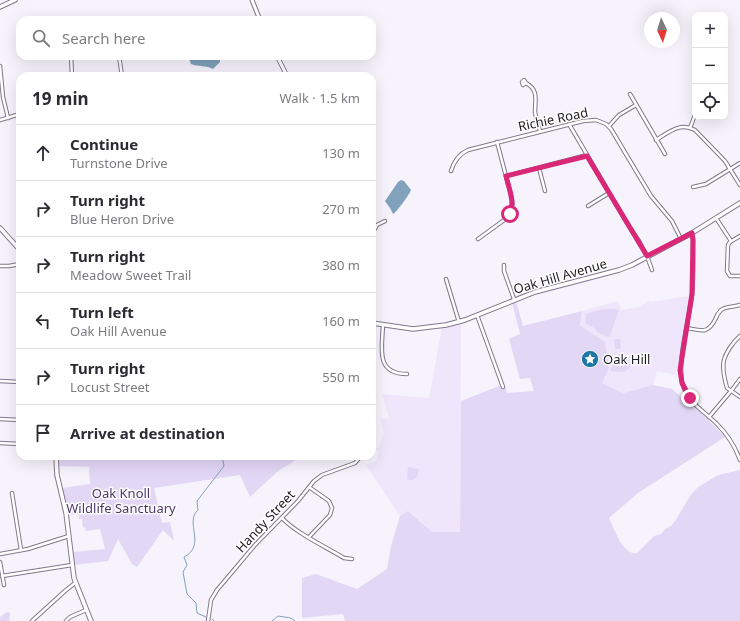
<!DOCTYPE html>
<html lang="en">
<head>
<meta charset="utf-8">
<style>
	body { margin:0; font-family:"Noto Sans",sans-serif; background:#f7f7f7; color:#2b2b33 }
	.controls { position:absolute; right:12px; top:12px; display:grid; overflow:hidden; border-radius:8px; box-shadow:0 4px 16px #0002 }
	.controls button { width:36px; height:36px; display:grid; place-items:center; padding:0; border:0; border-bottom:1px solid #e1e1e2; background:#fff; color:#2b2b33; font:20px sans-serif }
	.compass { position:absolute; left:644px; top:12px; width:36px; height:36px; border-radius:50%; background:#fff; box-shadow:0 4px 16px #0002; rotate:176deg }
	.stop { position:absolute; width:12px; height:12px; margin:-9px; border:3px solid #db2777; border-radius:50%; background:#fff }
	.stop.end { background:#db2777; border-color:#fff; box-shadow:0 1px 4px #0008 }
	.list { margin:0; padding:0; list-style:none }
	h2 { display:flex; justify-content:space-between; align-items:center; height:52px; margin:0; padding:0 16px; font-size:17px }
	h2 small { font-size:13px; font-weight:400; color:#7c7c81 }
	.list li { display:grid; grid-template-columns:26px 1fr auto; gap:12px; align-items:center; box-sizing:border-box; height:56px; padding:0 16px; border-top:1px solid #e1e1e2 }
	.list b { display:block; font-size:15px; white-space:nowrap }
	.list p { margin:0; font-size:13px; white-space:nowrap; color:#7c7c81 }
	.list em { font-size:13px; font-style:normal; color:#7c7c81 }
	.icon { flex:none; width:22px; height:22px; fill:none; stroke:currentColor; stroke-width:2; stroke-linecap:round; stroke-linejoin:round }
	.map { position:relative; flex:none; width:740px; height:621px; overflow:hidden }
	.search { position:absolute; background:#fff; box-shadow:0 4px 16px #0002; left:16px; top:16px; width:360px; height:44px; display:flex; align-items:center; gap:10px; box-sizing:border-box; padding:0 14px; border-radius:12px; color:#7c7c81; font-size:15px }
	.panel { position:absolute; background:#fff; box-shadow:0 4px 16px #0002; left:16px; top:72px; width:360px; height:388px; border-radius:12px }
	.map>svg:first-child { display:block }
</style>
</head>
<body>
<div class="map">
<svg width="740" height="621" viewBox="0 0 740 621">
	<rect width="100%" height="100%" fill="#f6f3fc"/>
	<g fill="#efe6fb">
		<path d="M689,296L681,352L675,375L657,371L653,385L623,393L602,383L580,325L582,311L618,301L621,310L640,307L649,300L650,302Z"/>
		<path d="M461,323L460,532H432L409,511L400,516L366,465L376,461L379,451L372,449V447L379,448L382,436L384,435L380,419L389,418L382,394L429,398L442,327Z"/>
	</g>
	<g fill="#e3d7f6">
		<path d="M516,301L523,326L582,311L580,326L605,342L609,368L602,383L623,393L653,385L672,389L704,416L725,437L638,493L609,518C614,528 623,556 637,553L654,536L661,534L665,529L671,526L677,518L690,496L698,487L718,475L740,470V621H345L343,614L302,618V578L316,574L357,589L387,569L391,546L400,516L408,511L432,532H460L461,401L504,384L507,393L534,391L530,378L520,379L509,339L520,334L512,302Z"/>
		<path d="M603,309H614L619,310L610,336L608,337L597,332L596,329L585,323L586,314Z"/>
		<path d="M614,339H620L621,349H615Z"/>
		<path d="M621,354L625,357L631,365L630,368L624,372L610,371C613,366 614,360 617,355Z"/>
		<path d="M58,456H302L277,472L250,497L240,475L154,488L162,523L170,522L174,541L163,530L137,567L132,564L118,539L108,561L74,565L73,552L105,549L100,529L86,531L85,527L83,528L82,519H79V514L69,515L68,511L80,510L79,502L67,506L62,488L90,484L89,467L58,466Z"/>
		<path d="M408,467L419,469L417,477L413,480H408L407,479Z"/>
		<path d="M7,612H9L10,615L9,621H0V617Z"/>
	</g>
	<g fill="#81a1bd">
		<path d="M188,56H220V62L213,69C206,65 199,67 191,64Z"/>
		<path d="M401,180L404,181L411,190C409,195 397,212 393,214L390,208L385,201L398,182Z"/>
	</g>
	<g fill="none" stroke-linecap="round" stroke-linejoin="round">
		<g stroke="#81a1bd" stroke-width="1">
			<path d="M206,617L197,613L196,603L187,594L183,572L187,565L184,557C207,545 184,523 198,510L197,501L224,466L222,456"/>
			<path d="M212,619L214,621"/>
			<path d="M272,621L278,616L291,618L295,621"/>
		</g>
		<defs>
			<g id="minor">
				<path d="M71,56L72,76"/>
				<path d="M119,56L122,76"/>
				<path d="M71,57L77,56"/>
				<path d="M0,66L3,97L8,118"/>
				<path d="M526,83L524,80L522,82L523,85L526,83C539,90 535,100 535,112C536,118 538,125 540,131"/>
				<path d="M630,94L665,154"/>
				<path d="M0,120L20,114"/>
				<path d="M569,124L627,223L639,241L647,256L652,270"/>
				<path d="M609,126L619,115L636,105"/>
				<path d="M690,128L695,115"/>
				<path d="M656,140C669,132 680,122 695,130L725,161L740,185"/>
				<path d="M539,168L545,191"/>
				<path d="M451,171C454,161 459,154 468,150L583,121L596,120L606,124L611,129L651,196L672,221L681,239"/>
				<path d="M506,176L587,155"/>
				<path d="M693,187L706,184L740,163"/>
				<path d="M588,206L609,193"/>
				<path d="M716,218L731,241"/>
				<path d="M692,233L693,240C693,258 694,277 692,295C689,321 674,369 685,391C692,405 706,413 717,424C727,434 735,446 740,460"/>
				<path d="M372,234L377,225L385,221"/>
				<path d="M740,236L730,242L728,245L727,271L730,276H740"/>
				<path d="M478,239L507,218C512,213 513,206 512,199L497,142"/>
				<path d="M504,265V271L514,299"/>
				<path d="M0,266H9L20,264"/>
				<path d="M372,274L373,323"/>
				<path d="M446,279L459,322"/>
				<path d="M477,315L503,387"/>
				<path d="M383,325C382,348 375,374 407,374"/>
				<path d="M687,328C703,331 708,334 716,318C717,315 719,312 721,310C726,306 734,307 740,305"/>
				<path d="M740,336C734,341 726,352 724,360C722,368 725,381 727,388L740,397"/>
				<path d="M0,381L20,382"/>
				<path d="M709,417L731,391L740,379"/>
				<path d="M0,419L20,420"/>
				<path d="M0,443L20,444"/>
				<path d="M12,493L21,550"/>
				<path d="M282,518C296,533 326,547 344,558L352,559"/>
				<path d="M309,537L330,515L332,508L329,501L309,487"/>
				<path d="M0,554L28,549L69,536"/>
				<path d="M0,562L4,585"/>
				<path d="M2,576L72,565"/>
				<path d="M32,621L65,591L75,583"/>
				<path d="M66,621L70,617L86,610"/>
				<path d="M208,621L211,600L217,590L255,545L298,501L314,481L322,475L355,463L361,456"/>
			</g>
			<g id="tertiary">
				<path d="M252,0L260,20"/>
				<path d="M277,56L287,76"/>
			</g>
			<g id="secondary">
				<path d="M0,7L15,0"/>
				<path d="M0,228L20,250"/>
				<path d="M372,323L413,329L446,325L465,320L535,292L619,270L632,265L692,233L740,203"/>
				<path d="M56,456L57,475L66,513L74,578L91,621"/>
			</g>
		</defs>
		<use href="#minor" stroke="#80788d" stroke-width="4.5"/>
		<use href="#tertiary" stroke="#80788d" stroke-width="5"/>
		<use href="#secondary" stroke="#80788d" stroke-width="5.5"/>
		<use href="#minor" stroke="#fff" stroke-width="2.5"/>
		<use href="#tertiary" stroke="#fff" stroke-width="3"/>
		<use href="#secondary" stroke="#fff" stroke-width="3.5"/>
	</g>
	<g fill="none" stroke-linecap="round" stroke-linejoin="round">
		<path stroke="#db2777" stroke-width="5" d="M510,214C515,202 509,189 506,176L587,156L647,256L692,233L693,240L692,294L680,370L682,383L690,398"/>
	</g>
	<defs>
		<symbol id="sight-disc" viewBox="-11 -11 22 22"><circle r="9.5" fill="#1e76a5" stroke="#fff"/><path d="M0-6L1.8-2.2L6-1.7L2.9 1.2L3.7 5.4L0 3.3L-3.7 5.4L-2.9 1.2L-6-1.7L-1.8-2.2Z" fill="#fff"/></symbol>
	</defs>
	<g fill-rule="evenodd">
		<use href="#sight-disc" x="580" y="349" width="20" height="20"/>
	</g>
	<g text-anchor="middle" dominant-baseline="central" stroke-width="3" stroke-linejoin="round" paint-order="stroke">
		<g font-size="13" fill="#1e1b23" stroke="#fff">
			<text transform="translate(553 119) rotate(-12)">Richie Road</text>
			<text transform="translate(560 276) rotate(-16)">Oak Hill Avenue</text>
			<text transform="translate(265 521) rotate(-47)">Handy Street</text>
		</g>
		<g font-size="13" fill="#1e1b23" stroke="#fff" text-anchor="start">
			<text x="603" y="359">Oak Hill</text>
		</g>
		<g font-size="13" fill="#4e3869" stroke="#fff">
			<text x="121" y="493">Oak Knoll<tspan x="121" dy="15">Wildlife Sanctuary</tspan></text>
		</g>
	</g>
</svg>
<div class="controls">
<button>+</button>
<button>−</button>
<button><svg class="icon" aria-label="locate" viewBox="0 0 24 24"><circle cx="12" cy="12" r="6"/><path d="M12 2v4M12 18v4M2 12h4M18 12h4"/></svg></button>
</div>
<svg class="compass" viewBox="-18 -18 36 36"><path d="M0-13l5 13h-10z" fill="#e53935"/><path d="M0 13l5-13h-10z" fill="#7c7c81"/></svg>
<div class="stop" style="left:510px;top:214px"></div>
<div class="stop end" style="left:690px;top:398px"></div>
<div class="search"><svg class="icon" aria-label="search" viewBox="0 0 24 24"><circle cx="10" cy="10" r="6"/><path d="M15 15l6 6"/></svg>Search here</div>
<section class="panel">
<h2>19 min<small>Walk · 1.5 km</small></h2>
<ul class="list">
<li><svg class="icon" aria-label="ahead" viewBox="0 0 24 24"><path d="M12 20V5M6 11l6-6 6 6"/></svg><div><b>Continue</b><p>Turnstone Drive</p></div><em>130 m</em></li>
<li><svg class="icon" aria-label="right" viewBox="0 0 24 24"><path d="M7 20v-9h11M14 6l5 5-5 5"/></svg><div><b>Turn right</b><p>Blue Heron Drive</p></div><em>270 m</em></li>
<li><svg class="icon" aria-label="right" viewBox="0 0 24 24"><path d="M7 20v-9h11M14 6l5 5-5 5"/></svg><div><b>Turn right</b><p>Meadow Sweet Trail</p></div><em>380 m</em></li>
<li><svg class="icon" aria-label="left" viewBox="0 0 24 24"><path d="M17 20v-9H6M10 6l-5 5 5 5"/></svg><div><b>Turn left</b><p>Oak Hill Avenue</p></div><em>160 m</em></li>
<li><svg class="icon" aria-label="right" viewBox="0 0 24 24"><path d="M7 20v-9h11M14 6l5 5-5 5"/></svg><div><b>Turn right</b><p>Locust Street</p></div><em>550 m</em></li>
<li><svg class="icon" aria-label="arrive" viewBox="0 0 24 24"><path d="M6 21V4h12l-3 4 3 4H6"/></svg><div><b>Arrive at destination</b></div></li>
</ul>
</section>
</div>
</body>
</html>
